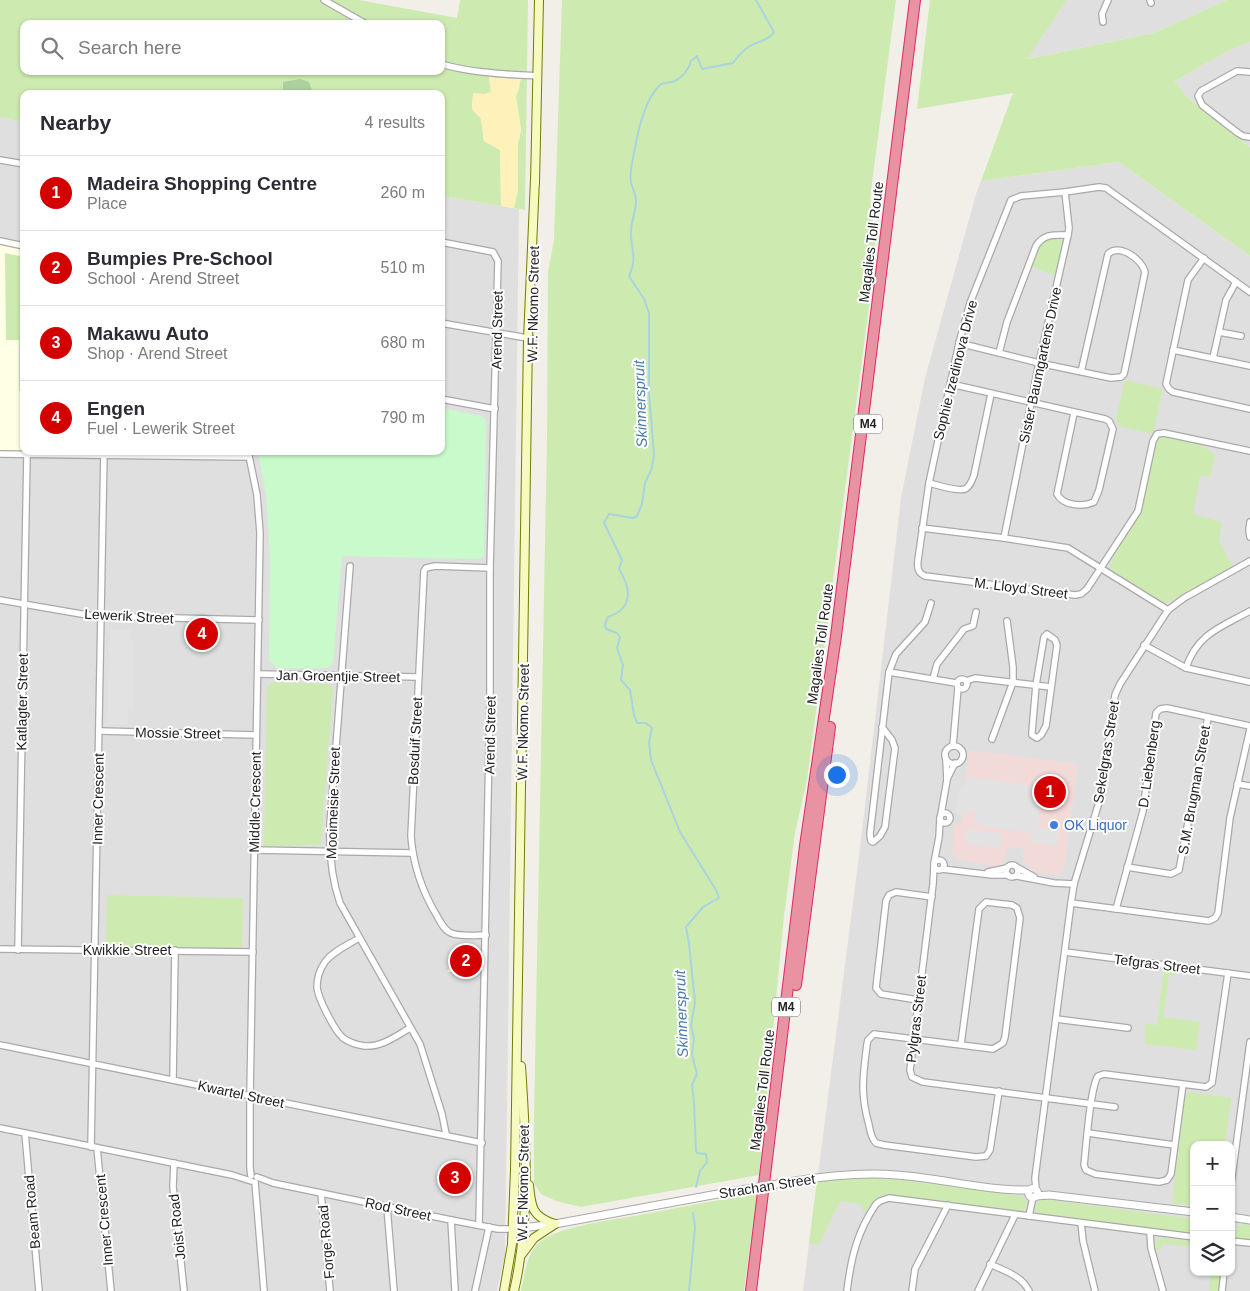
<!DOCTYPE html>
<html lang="en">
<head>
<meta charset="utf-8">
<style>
	body { margin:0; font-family:Helvetica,sans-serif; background:#f2f2f3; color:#2b2b33 }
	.controls { position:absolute; right:15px; bottom:15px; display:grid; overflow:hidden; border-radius:10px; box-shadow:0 1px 4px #0004 }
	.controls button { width:45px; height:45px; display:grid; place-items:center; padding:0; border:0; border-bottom:1px solid #e1e1e2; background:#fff; color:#2b2b33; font:25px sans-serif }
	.you { position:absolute; left:836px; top:774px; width:18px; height:18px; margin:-12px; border:4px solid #fff; border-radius:50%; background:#1a73e8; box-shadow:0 0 0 8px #1a73e833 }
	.badge { display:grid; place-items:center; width:32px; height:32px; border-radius:50%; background:#d40000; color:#fff; font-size:16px; font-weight:700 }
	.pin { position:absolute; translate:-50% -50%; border:2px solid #fff; box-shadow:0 1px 5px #0006 }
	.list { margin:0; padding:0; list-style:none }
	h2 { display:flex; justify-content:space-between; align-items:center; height:65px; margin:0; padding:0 20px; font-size:21px }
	h2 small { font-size:16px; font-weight:400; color:#7c7c81 }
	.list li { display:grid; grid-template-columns:32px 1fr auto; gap:15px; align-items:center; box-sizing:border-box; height:75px; padding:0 20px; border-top:1px solid #e1e1e2 }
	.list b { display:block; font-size:19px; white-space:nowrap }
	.list p { margin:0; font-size:16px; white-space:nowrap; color:#7c7c81 }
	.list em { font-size:16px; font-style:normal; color:#7c7c81 }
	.icon { flex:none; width:28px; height:28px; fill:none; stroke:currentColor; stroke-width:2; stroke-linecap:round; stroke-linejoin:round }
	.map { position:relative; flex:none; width:1250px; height:1291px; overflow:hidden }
	.search { position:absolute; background:#fff; box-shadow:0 1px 4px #0004; left:20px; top:20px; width:425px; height:55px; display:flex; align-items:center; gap:12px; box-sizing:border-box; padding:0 18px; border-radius:10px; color:#7c7c81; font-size:19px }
	.panel { position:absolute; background:#fff; box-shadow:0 1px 4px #0004; left:20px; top:90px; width:425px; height:365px; border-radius:10px }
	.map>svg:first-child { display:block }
</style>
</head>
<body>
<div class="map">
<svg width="1250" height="1291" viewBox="0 0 1250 1291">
	<rect width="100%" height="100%" fill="#f2efe9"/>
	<g fill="#e0dfdf" fill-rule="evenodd">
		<path d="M1067,0H1227L1154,33L1026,59Z"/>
		<path d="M1250,42V147L1187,97L1175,81L1230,50Z"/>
		<path d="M0,117L24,122V451H441V196L519,209L505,1255L497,1291H0Z"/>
		<path d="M1119,162L1250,256V1291H803L860,848L901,498L925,378L976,194L981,181ZM1194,1145H1231V1272H1194Z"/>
	</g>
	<path fill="#f2dad9" d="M969,750L1078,764L1064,870L1058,875L1033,871L1024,862L1023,849L1008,847L1003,863L999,867L957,859L952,854L954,826L961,825V823L962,816L956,813L957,804L958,792L966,784L965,782Z"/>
	<g fill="#ffffe5">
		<path d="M0,243L24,247V451H105V457L0,455Z"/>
		<path d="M462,944H474L479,950L478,972H447Z"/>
	</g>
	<g fill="#cdebb0" fill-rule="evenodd">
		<path d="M0,0H359L457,18L460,0H528L525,210L514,208L518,189V144L521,130L516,97L520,85L489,77L491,92L485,94H473L472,109L481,119L484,141L500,150L501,206L441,196V94H24V122L0,117ZM24,24H441V71H24Z"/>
		<path d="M562,0H896L870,198L876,253L807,780L795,833L784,916L759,1175L581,1207L556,1201L541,1194L534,1183V1117L547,439L548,272L554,240Z"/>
		<path d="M930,0H1067L1027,59L1154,33L1227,0H1250V42L1230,50L1175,81L1187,97L1250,147V256L1119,162L981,181L1013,93L917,109Z"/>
		<path d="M1058,237L1062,240L1063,244L1057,276L1032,267C1038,250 1038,238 1058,237Z"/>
		<path d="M5,253L24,257V391H19V340H6Z"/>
		<path d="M1125,380L1163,389L1153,434L1118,426L1116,418Z"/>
		<path d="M1161,436L1200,444L1215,455L1210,477L1200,476L1193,514L1222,522L1219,541L1233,567L1166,603L1162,602L1113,571L1109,564L1140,514L1156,440Z"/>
		<path d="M273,682L328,684L333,688L321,845L264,846L267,687Z"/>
		<path d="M107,895L243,898L242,950L106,947Z"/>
		<path d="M1164,969L1176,971L1175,976L1169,975L1163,1017L1200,1022L1196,1050L1145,1044V1024L1157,1025Z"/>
		<path d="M1189,1092L1231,1098L1225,1145H1194V1206L1172,1203L1185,1096Z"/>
		<path d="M864,1177L894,1179L1021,1196L1026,1199L1028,1205L1023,1211H1019L884,1195C873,1197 872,1206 864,1212L860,1204L840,1201L819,1245L809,1243L817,1181Z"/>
		<path d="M757,1193L744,1291H521C525,1274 526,1254 540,1242C558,1227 605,1221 629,1217C671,1209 714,1201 757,1193Z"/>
		<path d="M1043,1199L1194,1219V1234L1041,1215L1036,1212L1035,1208L1037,1202Z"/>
		<path d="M1243,1224L1250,1225V1241L1239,1239L1235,1235L1237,1227Z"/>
		<path d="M1162,1238L1194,1242V1247L1164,1244L1159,1250L1156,1251L1155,1242Z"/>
		<path d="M1211,1272H1221L1219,1291H1209Z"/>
	</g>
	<path fill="#add19e" d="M300,79L309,82L313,94H283V82Z"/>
	<path fill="#fff1ba" d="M489,77L521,79L516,97L521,130L518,144V189L514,208L501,206L500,150L484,141L481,119L472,109L473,93L485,94L491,92Z"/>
	<path fill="#c8facc" d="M441,408L482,416L486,421L484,556L478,559L342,556L333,662L329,668H276L274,664L269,661L270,557L266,495L258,451H441Z"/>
	<g fill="#e2e2e2">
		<path d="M110,629H131L130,640H134L133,709L128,710V725L107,724Z"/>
		<path d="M968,777L1035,786V790L1039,795L1042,794L1038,828L1059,830L1056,846L1031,842L1032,833L983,826L974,821L975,811H969L968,815L956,813L958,792L968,783Z"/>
		<path d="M966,829L1002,834L1000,848L968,844L965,835Z"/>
	</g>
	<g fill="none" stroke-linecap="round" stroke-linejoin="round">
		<g stroke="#aad3df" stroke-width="2">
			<path d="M696,1187L700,1171L707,1162L706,1154L697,1153L696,1151L694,1102L692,1085L697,1074L692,1054L694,1038L691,1026L695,1002L689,944L686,927L703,907L719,898L716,890L680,832L651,760L649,742L652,728L646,723H637L634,715L630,690L621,680L623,665L617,648L620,637L617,633L606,629L605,624L608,617C634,608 631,588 619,569L622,560L604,523L609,514L633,518L637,516L642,504L645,483L652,468L654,454L649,393V313L644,299L629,276C637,259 632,253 631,235C630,223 636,213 636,201C636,195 633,189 631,183C629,173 633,158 635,148C638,130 646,97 660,85C664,82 670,83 675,81C683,77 689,69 691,61L697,56L702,69L733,63C738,56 743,50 750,46C759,41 769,40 774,32L756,0"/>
			<path d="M689,1291L695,1227L693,1213"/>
		</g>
		<defs>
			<g id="minor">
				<path d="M324,0L366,24"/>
				<path d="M1150,0L1151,3"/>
				<path d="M1103,22L1102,14L1108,0"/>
				<path d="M441,64C472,73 504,74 536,76"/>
				<path d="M1250,72L1237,71L1201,91L1198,96L1202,105L1238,133L1243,136L1250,137"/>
				<path d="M0,160L24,164"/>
				<path d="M0,241L24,246"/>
				<path d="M441,242L493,252L498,261L490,568V701L479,1225"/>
				<path d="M1204,258L1188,280L1166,384L1169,389L1173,392L1250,409"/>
				<path d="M1250,292L1106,188L1099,187L1065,192L1021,196L1011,200L970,303L959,343L929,483L918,560C917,568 918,573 925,576L1075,595L1081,594L1087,589L1138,511L1153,441L1157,434L1164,433L1250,451"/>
				<path d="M441,323L533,339"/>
				<path d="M1219,332L1241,336"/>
				<path d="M959,343L1039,363L1111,378L1121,377L1124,374L1126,365L1145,272C1142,259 1119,243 1108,254L1081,372"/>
				<path d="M1173,350L1250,366"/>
				<path d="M999,353L1007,322L1036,246C1044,233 1055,235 1068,235"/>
				<path d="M1213,358L1226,300L1236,282"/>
				<path d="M951,384L1105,419L1109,421L1113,429L1099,490L1094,502C1083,507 1063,506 1057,494L1074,413"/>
				<path d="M441,399L495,409"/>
				<path d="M248,451L257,495L260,533L250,1096V1168L251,1176"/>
				<path d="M0,454L249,457"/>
				<path d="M929,483C937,485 958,492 965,489C970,487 972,480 974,475L991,394"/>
				<path d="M1250,522L1249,530L1250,537"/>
				<path d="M922,528L1004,538L1068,548L1168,610"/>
				<path d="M1004,538L1039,363L1068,235L1069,228L1065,192"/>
				<path d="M350,566L330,824C329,852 331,877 340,903L420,1044L442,1114L446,1134"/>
				<path d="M0,600L93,616L259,620"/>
				<path d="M1047,634L1055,640L1057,645L1046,726L1041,735L1037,738L1032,735V732L1036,685L1044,637Z"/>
				<path d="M1144,645L1186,668L1250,682"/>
				<path d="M1186,668C1197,634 1221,627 1250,611"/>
				<path d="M889,672L956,683"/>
				<path d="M258,674L418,677"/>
				<circle cx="962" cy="684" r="5"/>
				<path d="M933,679L937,664L961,633L964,629L973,626L976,612"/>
				<path d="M966,681L975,678L983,679L1051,687"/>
				<path d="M882,727L892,740L895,748L885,827L880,836L873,842L871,841L870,834L889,672L896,654L925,622L931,603"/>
				<path d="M100,731L256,735"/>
				<path d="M992,739L1013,682V667L1007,621"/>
				<path d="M953,745L958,688"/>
				<circle cx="954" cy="755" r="9"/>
				<path d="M947,779L955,763"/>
				<path d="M1237,784L1250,786"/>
				<circle cx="945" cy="818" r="5"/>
				<path d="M941,814L947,780L946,760"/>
				<path d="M254,850L412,853"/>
				<circle cx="939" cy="865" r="5"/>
				<path d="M934,863L939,837L940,819"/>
				<circle cx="1012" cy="871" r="6"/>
				<path d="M934,866L933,884L910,1070L912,1077L923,1082L1115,1107"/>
				<path d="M1127,867L1171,874L1179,870L1208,717"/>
				<path d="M1018,868L1034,877"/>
				<path d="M942,869L992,875H1008"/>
				<path d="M988,872L1007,868"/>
				<path d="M1017,876L1054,883L1074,884"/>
				<path d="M1071,903L1209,921L1215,918L1218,913L1230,818L1250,729"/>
				<path d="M1116,909L1143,811L1156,713L1160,709L1167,708L1250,726"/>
				<path d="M486,935C476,935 461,937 451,933C444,930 441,923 437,916C422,891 413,865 411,836L424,571L426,568L435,566L490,568"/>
				<path d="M359,938C348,945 333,951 325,962C320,969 317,979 317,987C318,999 335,1031 343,1038C350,1043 357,1045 365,1046C382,1047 396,1036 410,1028"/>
				<path d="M0,949L253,952"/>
				<path d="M18,950L27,454"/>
				<path d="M1065,952L1250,976"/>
				<path d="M918,1000L881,994L876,988L886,901L889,895L896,892L932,897"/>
				<path d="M1056,1019L1128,1028"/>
				<path d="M961,1044L979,909L986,902L1012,905L1017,908L1020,918L1005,1037L1003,1043L993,1049L874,1034L868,1040L867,1044C863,1076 860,1093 869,1125C870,1131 871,1138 876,1143L884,1145L976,1157L986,1156L990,1150L999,1091"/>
				<path d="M0,1045L482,1143"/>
				<path d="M173,1080L175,950"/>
				<path d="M1183,1084L1171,1174L1167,1180L1159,1182L1095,1174L1086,1170L1084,1165C1086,1149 1090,1087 1098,1076L1104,1074L1206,1087L1212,1083L1228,973"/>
				<path d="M0,1128L232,1175L251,1181"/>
				<path d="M25,1133L39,1291"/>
				<path d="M1088,1133L1174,1145"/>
				<path d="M91,1147L104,451"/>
				<path d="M97,1148L111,1291"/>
				<path d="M174,1163L173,1187L184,1291"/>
				<path d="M257,1177L273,1183L451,1220L498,1229H513"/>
				<path d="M255,1182L264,1291"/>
				<path d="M1231,1184L1250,1042"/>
				<path d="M1036,1189L1035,1178L1071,903L1074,884L1100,799L1115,695L1120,684L1168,610L1184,598L1250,561"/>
				<path d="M321,1193L330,1291"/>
				<path d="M387,1207L394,1291"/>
				<path d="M1029,1216L1033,1197"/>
				<path d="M451,1220L455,1291"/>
				<path d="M1081,1223L1083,1241L1095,1291"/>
				<path d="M1150,1232L1151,1248L1163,1291"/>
				<path d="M1231,1241L1250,1243"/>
				<path d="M990,1264C1005,1271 1022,1276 1029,1291"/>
				<path d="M475,1291L489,1227"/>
				<path d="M847,1291C851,1258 857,1232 876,1204L880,1201L889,1198L1194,1237"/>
				<path d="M912,1291L915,1269L948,1205"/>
				<path d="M978,1291L1015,1215"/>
				<path d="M1222,1291L1224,1272"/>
			</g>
			<g id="tertiary">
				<path d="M789,1182C825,1176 860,1172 897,1175C941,1178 985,1191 1030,1190"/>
				<circle cx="1033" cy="1193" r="4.5"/>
				<path d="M1036,1196L1049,1195L1194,1212"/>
				<path d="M1231,1217L1250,1220"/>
				<path d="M513,1229L555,1224L723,1193"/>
			</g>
			<g id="secondary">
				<path d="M535,183L539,0"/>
				<path d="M529,1185C531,1207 532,1217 555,1224"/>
				<path d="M522,1254L534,1238L555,1224"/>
				<path d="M504,1291L512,1244L515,1170L528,339L535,179"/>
				<path d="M514,1291C531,1218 526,1140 521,1066"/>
			</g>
			<g id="motorway">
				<path d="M796,985L830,727"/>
				<path d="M751,1291L805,846L836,636L915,0"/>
			</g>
		</defs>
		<use href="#minor" stroke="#a9a9a9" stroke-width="8"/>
		<use href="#tertiary" stroke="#a9a9a9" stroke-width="9"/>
		<use href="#secondary" stroke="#707d05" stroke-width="10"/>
		<use href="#motorway" stroke="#dc2a67" stroke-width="12"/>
		<use href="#minor" stroke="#fff" stroke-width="5.5"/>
		<use href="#tertiary" stroke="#fff" stroke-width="7"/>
		<use href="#secondary" stroke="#f7fabf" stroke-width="8"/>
		<use href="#motorway" stroke="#e892a2" stroke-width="10"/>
		<defs>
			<path id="tertiary-bridge" d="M723,1193L789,1182"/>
		</defs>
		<use href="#tertiary-bridge" stroke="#a9a9a9" stroke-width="9" stroke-linecap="butt"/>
		<use href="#tertiary-bridge" stroke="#fff" stroke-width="7"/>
	</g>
	<circle fill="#3f7fe0" stroke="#fff" stroke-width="2" cx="1054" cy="825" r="5"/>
	<g text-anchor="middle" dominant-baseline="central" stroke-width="4" stroke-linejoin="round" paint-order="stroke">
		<g fill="#fff" stroke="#646464" stroke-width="1">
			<rect x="854" y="414.5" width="28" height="19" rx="4"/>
			<rect x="772" y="997.5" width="28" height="19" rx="4"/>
		</g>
		<g font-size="12" font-weight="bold" fill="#222">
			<text x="868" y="424">M4</text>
			<text x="786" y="1007">M4</text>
		</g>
		<g font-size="14" fill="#222" stroke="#fff">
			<text transform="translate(871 242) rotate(-83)">Magalies Toll Route</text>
			<text transform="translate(533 304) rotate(-89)">W.F. Nkomo Street</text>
			<text transform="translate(497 330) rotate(-89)">Arend Street</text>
			<text transform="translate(1040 365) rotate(-78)">Sister Baumgartens Drive</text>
			<text transform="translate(955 370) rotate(-76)">Sophie Izedinova Drive</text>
			<text transform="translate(1021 588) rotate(7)">M. Lloyd Street</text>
			<text transform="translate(129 616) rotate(3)">Lewerik Street</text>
			<text transform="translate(820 644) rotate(-82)">Magalies Toll Route</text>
			<text transform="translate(338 676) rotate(1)">Jan Groentjie Street</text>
			<text transform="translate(22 702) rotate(-89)">Katlagter Street</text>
			<text transform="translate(523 722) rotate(-89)">W.F. Nkomo Street</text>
			<text transform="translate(178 733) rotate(1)">Mossie Street</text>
			<text transform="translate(490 735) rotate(-89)">Arend Street</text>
			<text transform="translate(415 741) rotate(-87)">Bosduif Street</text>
			<text transform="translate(1106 752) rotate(-81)">Sekelgras Street</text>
			<text transform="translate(1149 764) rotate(-82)">D. Liebenberg</text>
			<text transform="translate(1194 790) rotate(-80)">S.M. Brugman Street</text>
			<text transform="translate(98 799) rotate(-89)">Inner Crescent</text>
			<text transform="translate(255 802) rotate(-89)">Middle Crescent</text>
			<text transform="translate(333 803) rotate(-88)">Mooimeisie Street</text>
			<text x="127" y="950">Kwikkie Street</text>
			<text transform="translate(1157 964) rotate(7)">Tefgras Street</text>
			<text transform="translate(916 1019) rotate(-83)">Pylgras Street</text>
			<text transform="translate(762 1090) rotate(-83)">Magalies Toll Route</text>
			<text transform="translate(241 1094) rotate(12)">Kwartel Street</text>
			<text transform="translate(523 1183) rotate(-89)">W.F. Nkomo Street</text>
			<text transform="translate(767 1186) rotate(-9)">Strachan Street</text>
			<text transform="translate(398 1209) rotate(12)">Rod Street</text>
			<text transform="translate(32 1212) rotate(-95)">Beam Road</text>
			<text transform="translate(104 1220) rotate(-95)">Inner Crescent</text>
			<text transform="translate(177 1227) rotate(-96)">Joist Road</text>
			<text transform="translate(326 1242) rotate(-95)">Forge Road</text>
		</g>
		<g font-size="14" fill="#366cbe" stroke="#fff" text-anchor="start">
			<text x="1064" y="825">OK Liquor</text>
		</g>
		<g font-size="15" font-style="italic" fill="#4a7aab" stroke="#fff">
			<text transform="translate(640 404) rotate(-92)">Skinnerspruit</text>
			<text transform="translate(681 1014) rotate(-92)">Skinnerspruit</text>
		</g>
	</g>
</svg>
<div class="controls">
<button>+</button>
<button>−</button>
<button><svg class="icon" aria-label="layers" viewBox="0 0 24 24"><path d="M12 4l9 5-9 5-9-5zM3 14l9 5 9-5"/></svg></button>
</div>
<div class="you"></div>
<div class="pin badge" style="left:1050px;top:792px">1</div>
<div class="pin badge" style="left:466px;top:961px">2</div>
<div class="pin badge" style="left:455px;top:1178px">3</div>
<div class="pin badge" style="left:202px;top:634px">4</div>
<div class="search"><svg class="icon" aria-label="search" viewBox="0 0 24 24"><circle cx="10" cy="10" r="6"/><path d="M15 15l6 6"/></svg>Search here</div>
<section class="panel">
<h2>Nearby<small>4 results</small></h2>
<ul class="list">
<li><span class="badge">1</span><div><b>Madeira Shopping Centre</b><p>Place</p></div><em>260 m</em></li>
<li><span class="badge">2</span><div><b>Bumpies Pre-School</b><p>School · Arend Street</p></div><em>510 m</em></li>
<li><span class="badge">3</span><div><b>Makawu Auto</b><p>Shop · Arend Street</p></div><em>680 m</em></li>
<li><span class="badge">4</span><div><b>Engen</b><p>Fuel · Lewerik Street</p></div><em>790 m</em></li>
</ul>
</section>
</div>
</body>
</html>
